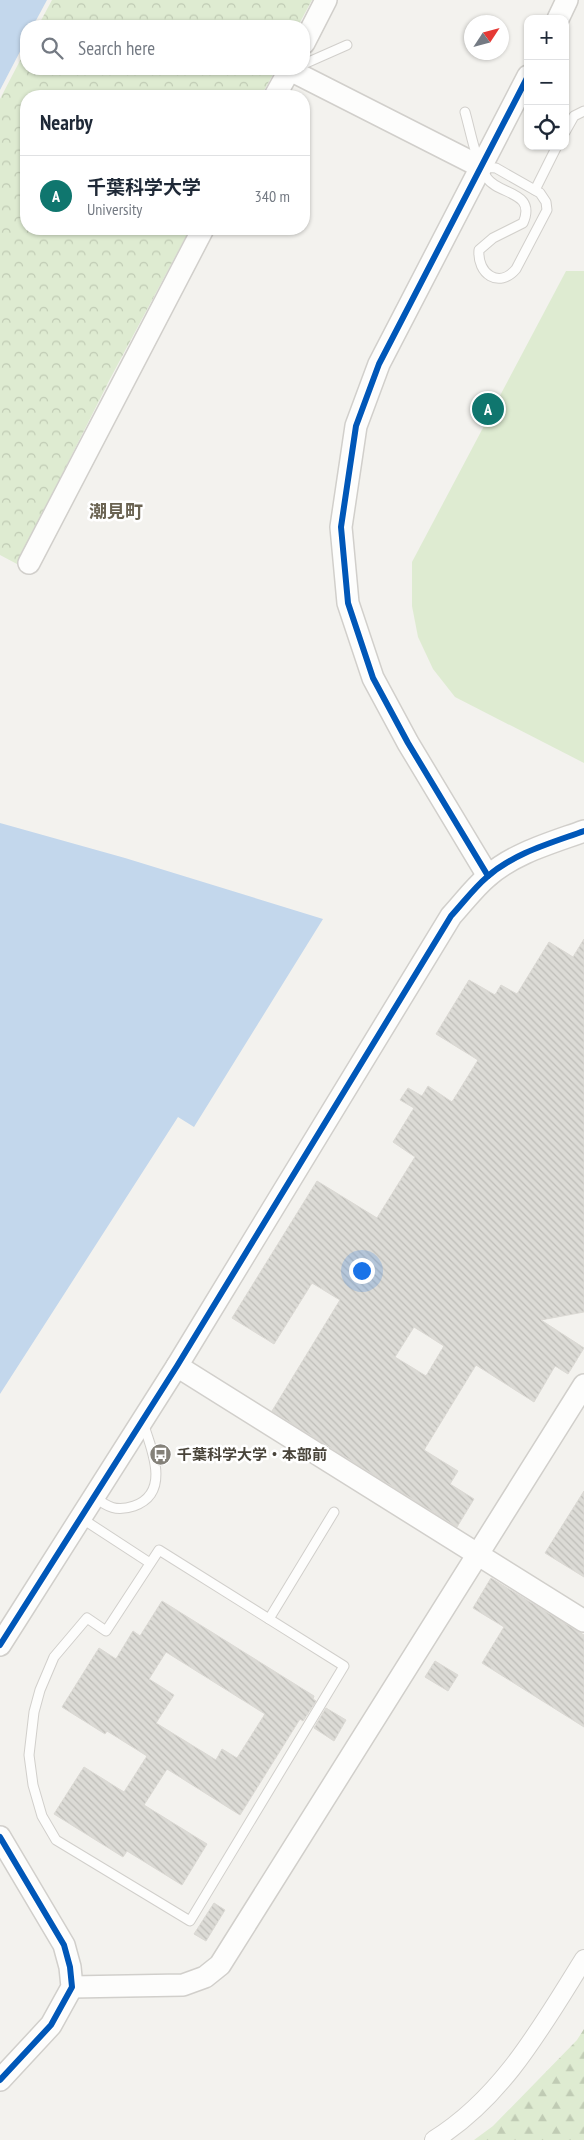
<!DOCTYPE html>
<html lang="en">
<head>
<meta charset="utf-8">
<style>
	body { margin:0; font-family:"PT Sans Narrow","Noto Sans JP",sans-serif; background:#f2f2f3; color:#1f2937 }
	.controls { position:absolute; right:15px; top:15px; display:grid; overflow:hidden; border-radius:10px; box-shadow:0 1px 4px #0004 }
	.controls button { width:45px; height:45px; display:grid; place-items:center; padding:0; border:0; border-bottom:1px solid #e0e1e3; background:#fff; color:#1f2937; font:25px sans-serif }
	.compass { position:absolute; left:464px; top:15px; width:45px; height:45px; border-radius:50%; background:#fff; box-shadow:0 1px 4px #0004; rotate:54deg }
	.you { position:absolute; left:361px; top:1270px; width:18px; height:18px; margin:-12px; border:4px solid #fff; border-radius:50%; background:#1a73e8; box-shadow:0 0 0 8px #1a73e833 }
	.badge { display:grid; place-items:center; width:32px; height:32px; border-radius:50%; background:#0f766e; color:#fff; font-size:16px; font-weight:700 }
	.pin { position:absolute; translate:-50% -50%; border:2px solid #fff; box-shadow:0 1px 5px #0006 }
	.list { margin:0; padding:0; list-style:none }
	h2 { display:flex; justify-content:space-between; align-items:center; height:65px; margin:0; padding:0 20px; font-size:21px }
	h2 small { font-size:16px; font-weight:400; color:#747a83 }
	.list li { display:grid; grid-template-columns:32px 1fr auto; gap:15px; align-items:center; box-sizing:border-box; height:80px; padding:0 20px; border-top:1px solid #e0e1e3 }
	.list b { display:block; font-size:19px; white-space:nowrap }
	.list p { margin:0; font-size:16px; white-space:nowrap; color:#747a83 }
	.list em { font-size:16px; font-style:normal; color:#747a83 }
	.icon { flex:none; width:28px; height:28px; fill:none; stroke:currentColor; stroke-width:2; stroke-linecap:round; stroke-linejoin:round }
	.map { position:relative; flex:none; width:584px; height:2140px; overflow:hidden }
	.search { position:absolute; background:#fff; box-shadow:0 1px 4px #0004; left:20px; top:20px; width:290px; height:55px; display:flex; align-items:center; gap:12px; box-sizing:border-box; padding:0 18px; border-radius:20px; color:#747a83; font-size:19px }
	.panel { position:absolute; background:#fff; box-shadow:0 1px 4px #0004; left:20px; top:90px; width:290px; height:145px; border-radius:20px }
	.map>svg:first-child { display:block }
</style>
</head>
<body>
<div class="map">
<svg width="584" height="2140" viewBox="0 0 584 2140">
	<defs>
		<pattern id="forest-firs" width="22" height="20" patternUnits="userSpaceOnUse" patternTransform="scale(1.25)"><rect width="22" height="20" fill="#deebd1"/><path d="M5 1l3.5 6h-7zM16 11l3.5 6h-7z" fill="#c0cbb4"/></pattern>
		<pattern id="park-crowns" width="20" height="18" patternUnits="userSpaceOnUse" patternTransform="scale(1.25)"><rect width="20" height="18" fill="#deebd1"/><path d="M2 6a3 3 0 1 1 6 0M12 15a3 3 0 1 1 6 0" fill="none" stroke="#c0cbb4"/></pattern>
		<pattern id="building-back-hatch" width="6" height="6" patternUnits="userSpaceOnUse" patternTransform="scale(1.25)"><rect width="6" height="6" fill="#dcdbd6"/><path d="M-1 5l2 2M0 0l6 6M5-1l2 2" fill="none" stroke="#bebdb8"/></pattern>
	</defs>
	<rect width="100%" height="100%" fill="#f3f2ee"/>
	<path fill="url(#forest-firs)" d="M584,2029V2140H474L493,2126L577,2040Z"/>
	<g fill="url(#park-crowns)">
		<path d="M52,0H312L298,26H38Z"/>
		<path d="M26,49V69H276L261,96H26V229H190L110,379L17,564L0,555V99Z"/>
	</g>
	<path fill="#deebd1" d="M566,271H584V763L455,697L433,669L418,637L412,606V562Z"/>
	<g fill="#c3d7ec">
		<path d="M0,0H47L33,26H26V40L0,90Z"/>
		<path d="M0,823L125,858L323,919L194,1127L178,1117L0,1394Z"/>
	</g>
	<g fill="url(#building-back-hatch)" stroke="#dbd9d4" fill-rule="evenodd">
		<path d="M584,939V1312L541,1320L584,1348L568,1374L555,1366L534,1402L476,1365L424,1450L458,1471L450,1484L474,1499L457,1527L272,1411L340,1300L312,1283L274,1344L232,1318L317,1181L377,1218L415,1157L393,1142L414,1108L400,1100L408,1088L422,1096L428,1086L452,1102L478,1060L436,1034L469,980L495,995L501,985L517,994L549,942L573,957ZM414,1327L444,1346L426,1376L395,1357Z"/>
		<path d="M584,1491V1577L545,1553Z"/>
		<path d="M491,1578L584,1635V1727L482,1663L504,1627L473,1608Z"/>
		<path d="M162,1601L314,1696L313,1699L316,1701L303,1721L300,1719L240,1815L167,1769L144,1805L207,1844L182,1885L127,1851L123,1857L54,1814L84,1767L124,1792L147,1756L107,1731L105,1734L62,1707L99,1648L116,1659L133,1631L140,1636ZM166,1652L265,1714L237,1758L222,1749L216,1760L156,1723L174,1695L149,1679Z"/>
		<path d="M435,1661L458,1675L448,1691L425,1677Z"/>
		<path d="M326,1708L346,1720L334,1741L314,1728Z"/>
		<path d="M214,1903L225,1910L206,1941L194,1934Z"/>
	</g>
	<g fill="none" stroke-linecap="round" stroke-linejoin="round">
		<defs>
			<g id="service">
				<path d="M304,64L347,45"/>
				<path d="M465,112C471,133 475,159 487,178C498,195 537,191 523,223L493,238L479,250C477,274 499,289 516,269L547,210L546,202L540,193L496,168L481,167"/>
				<path d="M565,132L574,116L584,111"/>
				<path d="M535,190L557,146"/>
				<path d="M94,1497C108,1507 116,1512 134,1506C171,1493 152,1450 143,1423"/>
				<path d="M81,1518L150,1563"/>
				<path d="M159,1550L344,1666L190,1921L56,1840L42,1816L33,1785L29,1755L34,1712L40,1690L54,1657L87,1618L106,1631Z"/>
				<path d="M269,1619L334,1512"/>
			</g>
			<path id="minor" d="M434,2140C503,2097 542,2026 584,1959"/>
			<g id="tertiary">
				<path d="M558,19L567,0"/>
				<path d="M304,43L326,0"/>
				<path d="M290,70L481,167"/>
				<path d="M275,96L290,69"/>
				<path d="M29,563L203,229"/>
				<path d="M488,876L408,743L373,678L348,603L341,527L356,426L379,364L528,76"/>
				<path d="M177,1366L584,1621"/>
				<path d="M0,1645L177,1366L451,916C463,903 474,888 487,877C514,853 551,843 584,831"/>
				<path d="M0,1837L64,1945L70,1967L72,1987L51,2025L0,2080"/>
				<path d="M72,1987L183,1985L205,1977L220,1965L584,1385"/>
			</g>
		</defs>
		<use href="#service" stroke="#d1cfcb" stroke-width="11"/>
		<use href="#minor" stroke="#d1cfcb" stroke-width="20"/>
		<use href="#tertiary" stroke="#d1cfcb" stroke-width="24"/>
		<use href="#service" stroke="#fdfdfc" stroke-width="9"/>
		<use href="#minor" stroke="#fdfdfc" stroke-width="18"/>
		<use href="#tertiary" stroke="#fdfdfc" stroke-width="21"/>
		<defs>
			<g id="cycleway">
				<path d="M488,876L408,743L373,678L348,603L341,527L356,426L379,364L528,76"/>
				<path d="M0,1645L177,1366L451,916C463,903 474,888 487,877C514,853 551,843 584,831"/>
				<path d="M0,1837L64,1945L70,1967L72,1987L51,2025L0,2080"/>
			</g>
		</defs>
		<use href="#cycleway" stroke="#fff" stroke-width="9"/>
		<use href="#cycleway" stroke="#0057b8" stroke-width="6"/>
	</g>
	<defs>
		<symbol id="bus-disc" viewBox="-11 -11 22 22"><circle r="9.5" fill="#848179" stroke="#fff"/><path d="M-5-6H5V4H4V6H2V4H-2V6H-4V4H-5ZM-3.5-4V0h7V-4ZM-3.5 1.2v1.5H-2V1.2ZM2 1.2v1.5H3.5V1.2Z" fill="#fff"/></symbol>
	</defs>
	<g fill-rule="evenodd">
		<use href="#bus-disc" x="148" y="1442" width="25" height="25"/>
	</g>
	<g text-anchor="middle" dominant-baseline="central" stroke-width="5" stroke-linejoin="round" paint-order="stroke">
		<g font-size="15" font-weight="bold" fill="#49443a" stroke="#fff" text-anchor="start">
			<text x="177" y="1454">千葉科学大学・本部前</text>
		</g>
		<g font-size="18" font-weight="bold" fill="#6a6352" stroke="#fff">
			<text x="116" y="511">潮見町</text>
		</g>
	</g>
</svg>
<div class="controls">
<button>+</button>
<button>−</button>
<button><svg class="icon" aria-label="locate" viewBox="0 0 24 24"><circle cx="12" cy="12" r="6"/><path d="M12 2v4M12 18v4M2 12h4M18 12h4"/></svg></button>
</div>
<svg class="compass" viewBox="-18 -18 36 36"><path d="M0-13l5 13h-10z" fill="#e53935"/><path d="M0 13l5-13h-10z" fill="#747a83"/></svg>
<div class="you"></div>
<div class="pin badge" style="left:488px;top:409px">A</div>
<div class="search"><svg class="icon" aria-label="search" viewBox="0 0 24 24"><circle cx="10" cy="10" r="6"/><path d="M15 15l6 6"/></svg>Search here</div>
<section class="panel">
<h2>Nearby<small></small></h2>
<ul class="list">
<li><span class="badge">A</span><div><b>千葉科学大学</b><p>University</p></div><em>340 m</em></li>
</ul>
</section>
</div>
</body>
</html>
